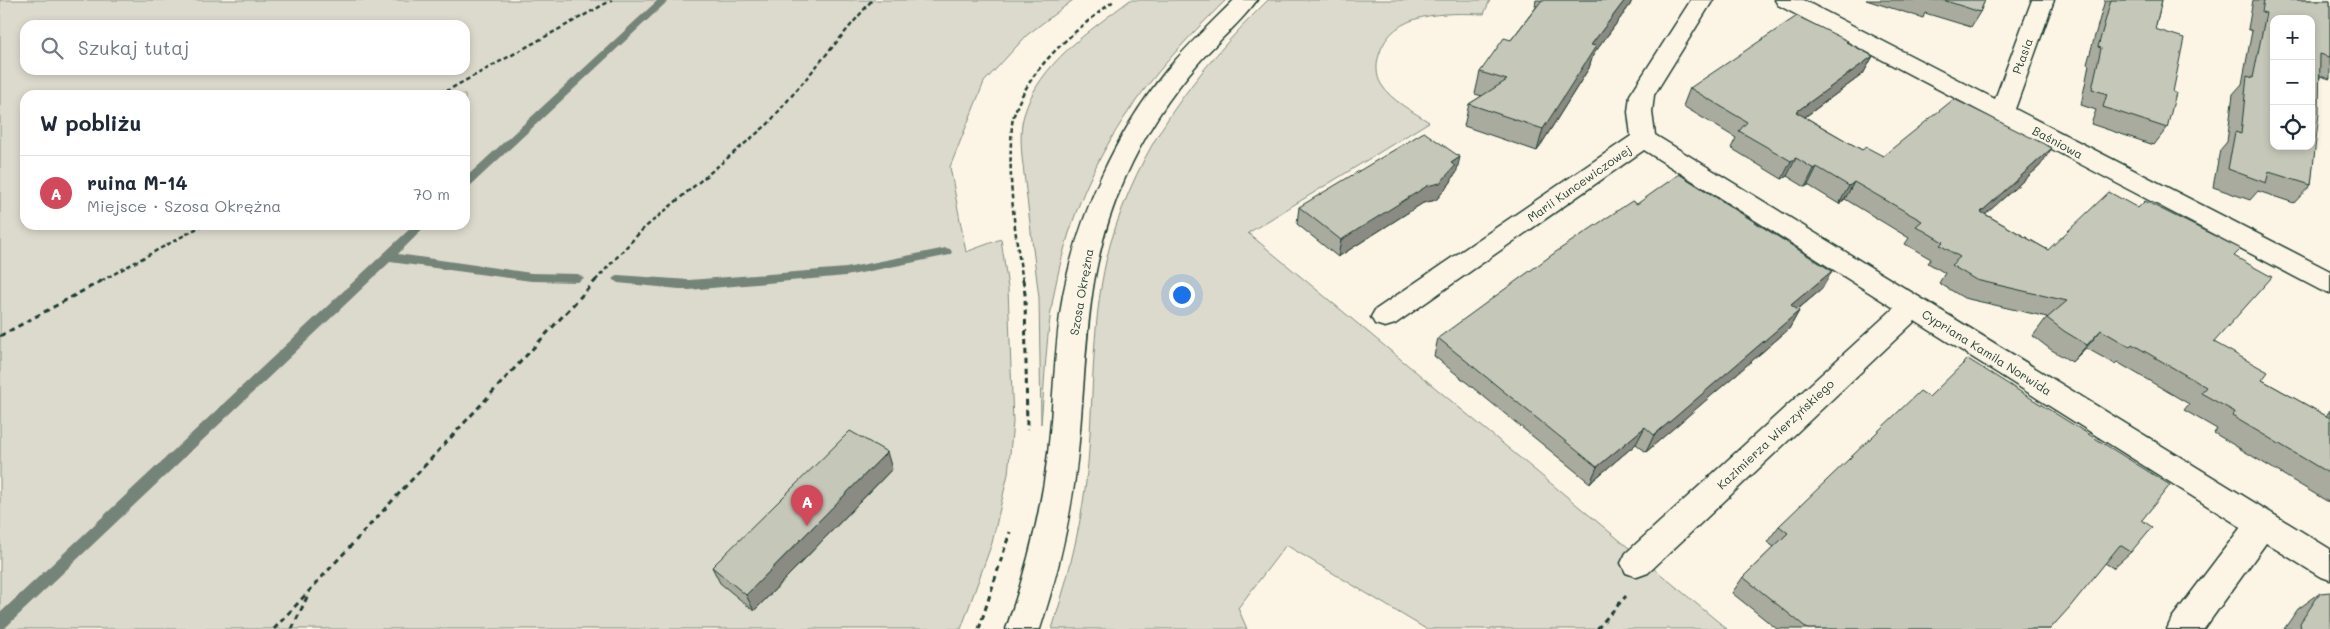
<!DOCTYPE html>
<html lang="pl">
<head>
<meta charset="utf-8">
<style>
	body { margin:0; font-family:Mali,sans-serif; background:#f6f6f7; color:#1f2937 }
	.controls { position:absolute; right:15px; top:15px; display:grid; overflow:hidden; border-radius:10px; box-shadow:0 2px 8px #0003 }
	.controls button { width:45px; height:45px; display:grid; place-items:center; padding:0; border:0; border-bottom:1px solid #e0e1e3; background:#fff; color:#1f2937; font:25px sans-serif }
	.you { position:absolute; left:1181px; top:294px; width:18px; height:18px; margin:-12px; border:4px solid #fff; border-radius:50%; background:#1a73e8; box-shadow:0 0 0 8px #1a73e833 }
	.badge { display:grid; place-items:center; width:32px; height:32px; border-radius:50%; background:#d1495b; color:#fff; font-size:16px; font-weight:700 }
	.pin { position:absolute; translate:-50% -41px; filter:drop-shadow(0 1px 2px #0008) }
	.pin::after { content:''; position:absolute; top:26px; width:18px; height:15px; background:inherit; clip-path:polygon(0 0,100% 0,50% 100%) }
	.list { margin:0; padding:0; list-style:none }
	h2 { display:flex; justify-content:space-between; align-items:center; height:65px; margin:0; padding:0 20px; font-size:21px }
	h2 small { font-size:16px; font-weight:400; color:#747a83 }
	.list li { display:grid; grid-template-columns:32px 1fr auto; gap:15px; align-items:center; box-sizing:border-box; height:75px; padding:0 20px; border-top:1px solid #e0e1e3 }
	.list b { display:block; font-size:19px; white-space:nowrap }
	.list p { margin:0; font-size:16px; white-space:nowrap; color:#747a83 }
	.list em { font-size:16px; font-style:normal; color:#747a83 }
	.icon { flex:none; width:28px; height:28px; fill:none; stroke:currentColor; stroke-width:2; stroke-linecap:round; stroke-linejoin:round }
	.map { position:relative; flex:none; width:2330px; height:629px; overflow:hidden }
	.search { position:absolute; background:#fff; box-shadow:0 2px 8px #0003; left:20px; top:20px; width:450px; height:55px; display:flex; align-items:center; gap:12px; box-sizing:border-box; padding:0 18px; border-radius:15px; color:#747a83; font-size:19px }
	.panel { position:absolute; background:#fff; box-shadow:0 2px 8px #0003; left:20px; top:90px; width:450px; height:140px; border-radius:15px }
	.map>svg:first-child { display:block }
</style>
</head>
<body>
<div class="map">
<svg width="2330" height="629" viewBox="0 0 2330 629">
	<rect width="100%" height="100%" fill="#fcf5e5"/>
	<filter id="ink" filterUnits="userSpaceOnUse"><feTurbulence type="fractalNoise" baseFrequency=".02" numOctaves="2"/><feDisplacementMap in="SourceGraphic" scale="10" xChannelSelector="R" yChannelSelector="G"/><feConvolveMatrix kernelMatrix="1 2 1 2 8 2 1 2 1" color-interpolation-filters="sRGB"/></filter>
	<g filter="url(#ink)">
		<g fill="#dcdacc" stroke="#7e8c80" fill-rule="evenodd">
			<path d="M0,0H1073L1027,35L984,82L950,167L966,252L1001,239L1008,288L1013,422L1008,474L992,543L961,629H0ZM25,25H465V70H25ZM25,95H465V225H25Z"/>
			<path d="M1130,0H1226C1137,86 1080,164 1055,288C1046,332 1045,379 1041,424L1039,298L1022,157C1021,143 1020,128 1024,115C1039,63 1090,31 1130,0Z"/>
			<path d="M1268,0H1490L1484,14C1446,13 1392,10 1379,55C1376,64 1376,76 1381,84C1391,101 1414,112 1429,122L1248,233L1727,629H1426L1286,545L1238,608L1247,629H1052C1069,575 1083,519 1088,463C1094,391 1091,315 1110,245C1139,145 1195,72 1268,0Z"/>
		</g>
		<g fill="none" stroke-linecap="round" stroke-linejoin="round">
			<g fill="#758479" fill-rule="evenodd">
				<path d="M658,0H669L469,187L465,188V178Z"/>
				<path d="M414,225H427L398,254L531,273L578,274L584,278L578,282L531,281L390,262L5,628L0,629V613Z"/>
				<path d="M946,248L950,249L952,252L950,255L846,276L689,290L618,283L612,279L618,275L689,280L846,268Z"/>
			</g>
			<defs>
				<g id="minor">
					<path d="M1234,0H1257C1241,22 1218,41 1200,61C1169,96 1144,135 1125,178C1083,271 1088,355 1078,452C1072,513 1059,571 1040,629H1006C1026,572 1041,513 1048,453C1054,401 1054,347 1063,295C1079,214 1114,136 1166,71C1187,46 1211,23 1234,0Z"/>
					<path d="M1691,0H1713L1654,95L1652,112L1655,135L2330,549V580L2319,576L2266,543L2204,629H2167L2172,618L2241,527L1915,321L1648,573L1637,577L1626,573L1621,563L1626,553L1894,308L1644,150L1395,324L1385,327L1375,324L1371,317L1375,310L1631,136L1628,112L1630,95Z"/>
					<path d="M1775,0H1803L1995,99L2032,0H2054L2015,109L2330,271V293L2320,290L1778,5Z"/>
				</g>
			</defs>
			<use href="#minor" stroke="#1f3d34" stroke-width="3"/>
			<g stroke="#1f3d34" stroke-width="2.5" stroke-dasharray="4.5 3" stroke-linecap="butt">
				<path d="M439,95L612,0"/>
				<path d="M101,281L203,225"/>
				<path d="M595,281L642,230L768,124L872,0"/>
				<path d="M1023,281C1015,235 1009,188 1011,141C1012,133 1011,123 1014,115C1030,65 1075,31 1115,0"/>
			</g>
			<g stroke="#1f3d34" stroke-width="3" stroke-dasharray="5.5 4.5" stroke-linecap="butt">
				<path d="M1023,280L1025,294L1027,430"/>
				<path d="M0,336L103,280"/>
				<path d="M274,629L596,280"/>
				<path d="M292,629L308,595"/>
				<path d="M979,629L1010,532"/>
				<path d="M1597,629L1626,596"/>
			</g>
			<use href="#minor" fill="#fcf5e5" fill-rule="evenodd"/>
		</g>
		<g fill="#a9ab9f" stroke="#1f3d34">
			<path d="M1536,0H1632L1630,5L1593,55L1589,68L1537,151L1464,126L1469,104L1482,96L1475,94L1480,72L1511,40L1537,6H1535Z"/>
			<path d="M1866,0H1985L1980,12L1971,27L1925,13L1923,18Z"/>
			<path d="M2105,0H2162L2155,29L2173,92L2167,128L2154,145L2091,124L2096,110L2081,105L2089,65L2087,64Z"/>
			<path d="M2253,0H2330V79L2320,76L2311,185L2294,203L2258,191L2250,200L2213,187L2220,150L2227,142L2233,94L2242,84L2252,31L2248,29Z"/>
			<path d="M1848,41L1847,43L1873,56L1863,74L1805,117L1862,150L1883,156L2040,166L1985,214L2048,250L2138,208L2234,256L2214,342L2262,380L2326,416L2330,410V503L2214,433L2217,429L2184,410L2189,404L2117,362L2115,364L2086,348L2072,362L2050,349L2033,336L2047,317L1964,298L1939,283L1945,273L1928,263L1931,259L1905,244L1909,238L1845,199L1839,204L1808,185L1805,187L1787,176L1782,179L1731,148L1736,138L1683,106L1690,88Z"/>
			<path d="M1456,174L1453,176L1451,182L1436,200L1423,203L1338,257L1297,224L1299,207Z"/>
			<path d="M1822,289L1797,310L1799,311L1789,329L1664,436L1646,452L1636,444L1590,483L1434,356L1438,338Z"/>
			<path d="M1929,397L2142,520L2131,552L2113,568L2105,563L2050,629H1777L1732,593L1743,577L1774,547L1767,542L1779,526Z"/>
			<path d="M892,469L754,611L720,583L712,567Z"/>
			<path d="M2320,593L2330,629H2284L2298,609Z"/>
		</g>
		<g fill="#8a8b82" stroke="#1f3d34">
			<path d="M1625,0H1632L1630,5L1593,55L1589,68L1537,151L1543,129L1591,45Z"/>
			<path d="M1873,56L1863,74L1787,130L1796,112Z"/>
			<path d="M2052,148L2040,166L1969,229L1981,212Z"/>
			<path d="M1460,157L1456,174L1453,176L1451,182L1436,200L1423,203L1338,257L1341,240Z"/>
			<path d="M1796,158L1787,176L1782,179L1791,161Z"/>
			<path d="M1817,167L1808,185L1805,187L1814,169Z"/>
			<path d="M1854,182L1845,199L1839,204L1849,186Z"/>
			<path d="M1832,271L1822,289L1781,323L1791,305Z"/>
			<path d="M1799,311L1789,329L1646,452L1654,435Z"/>
			<path d="M2101,330L2086,348L2072,362L2087,345Z"/>
			<path d="M1645,427L1636,444L1590,483L1597,467Z"/>
			<path d="M887,452L892,469L754,611L746,595Z"/>
		</g>
		<g fill="#c5c7b9" stroke="#1f3d34" fill-rule="evenodd">
			<path d="M1542,0H1625L1591,45L1596,46L1543,129L1469,104L1507,80L1480,72L1504,38L1511,40Z"/>
			<path d="M1943,0H1985L1980,12Z"/>
			<path d="M2111,0H2162L2155,29L2184,38L2173,92L2176,93L2167,128L2103,107L2107,94L2092,89L2101,48L2098,47Z"/>
			<path d="M2264,0H2330V57L2320,54L2319,113L2311,185L2269,172L2266,183L2228,169L2235,132L2241,134L2247,76L2253,78L2266,13L2262,12ZM2274,19H2311V146H2274Z"/>
			<path d="M1797,16L1848,41L1846,42L1873,56L1796,112L1862,150L1866,147L1883,156L1954,99L2052,148L1981,212L2048,250L2109,192L2138,208L2145,201L2241,249L2234,256L2272,277L2214,342L2268,372L2262,380L2330,418V474L2232,416L2235,412L2201,393L2206,387L2132,344L2130,347L2101,330L2087,345L2064,331L2047,318L2067,301L1976,280L1951,265L1960,257L1940,245L1943,242L1916,226L1922,221L1854,182L1849,186L1817,167L1814,169L1796,158L1791,161L1739,131L1747,122L1690,88Z"/>
			<path d="M1424,132L1460,157L1451,163L1455,166L1440,183L1427,186L1341,240L1299,207Z"/>
			<path d="M1679,174L1832,271L1791,305L1799,311L1673,419L1654,435L1645,427L1597,467L1438,338L1560,249L1632,201L1637,204Z"/>
			<path d="M1968,359L2170,485L2142,520L2152,527L2131,552L2120,545L2069,608L2050,629H1808L1743,577L1788,533L1779,526L1920,391L1929,397Z"/>
			<path d="M850,431L887,452L746,595L712,567Z"/>
			<path d="M2330,592V629H2301L2300,623L2320,593Z"/>
		</g>
	</g>
	<g text-anchor="middle" dominant-baseline="central" stroke-width="4" stroke-linejoin="round" paint-order="stroke">
		<g font-size="12" fill="#1f3d34" stroke="#fcf5e5">
			<text transform="translate(2022 56) rotate(-70)">Ptasia</text>
			<text transform="translate(2058 142) rotate(28)">Baśniowa</text>
			<text transform="translate(1579 183) rotate(-35)">Marii Kuncewiczowej</text>
			<text transform="translate(1081 292) rotate(-80)">Szosa Okrężna</text>
			<text transform="translate(1987 352) rotate(32)">Cypriana Kamila Norwida</text>
			<text transform="translate(1775 434) rotate(-43)">Kazimierza Wierzyńskiego</text>
		</g>
	</g>
</svg>
<div class="controls">
<button>+</button>
<button>−</button>
<button><svg class="icon" aria-label="locate" viewBox="0 0 24 24"><circle cx="12" cy="12" r="6"/><path d="M12 2v4M12 18v4M2 12h4M18 12h4"/></svg></button>
</div>
<div class="you"></div>
<div class="pin badge" style="left:807px;top:526px">A</div>
<div class="search"><svg class="icon" aria-label="search" viewBox="0 0 24 24"><circle cx="10" cy="10" r="6"/><path d="M15 15l6 6"/></svg>Szukaj tutaj</div>
<section class="panel">
<h2>W pobliżu<small></small></h2>
<ul class="list">
<li><span class="badge">A</span><div><b>ruina M-14</b><p>Miejsce · Szosa Okrężna</p></div><em>70 m</em></li>
</ul>
</section>
</div>
</body>
</html>
